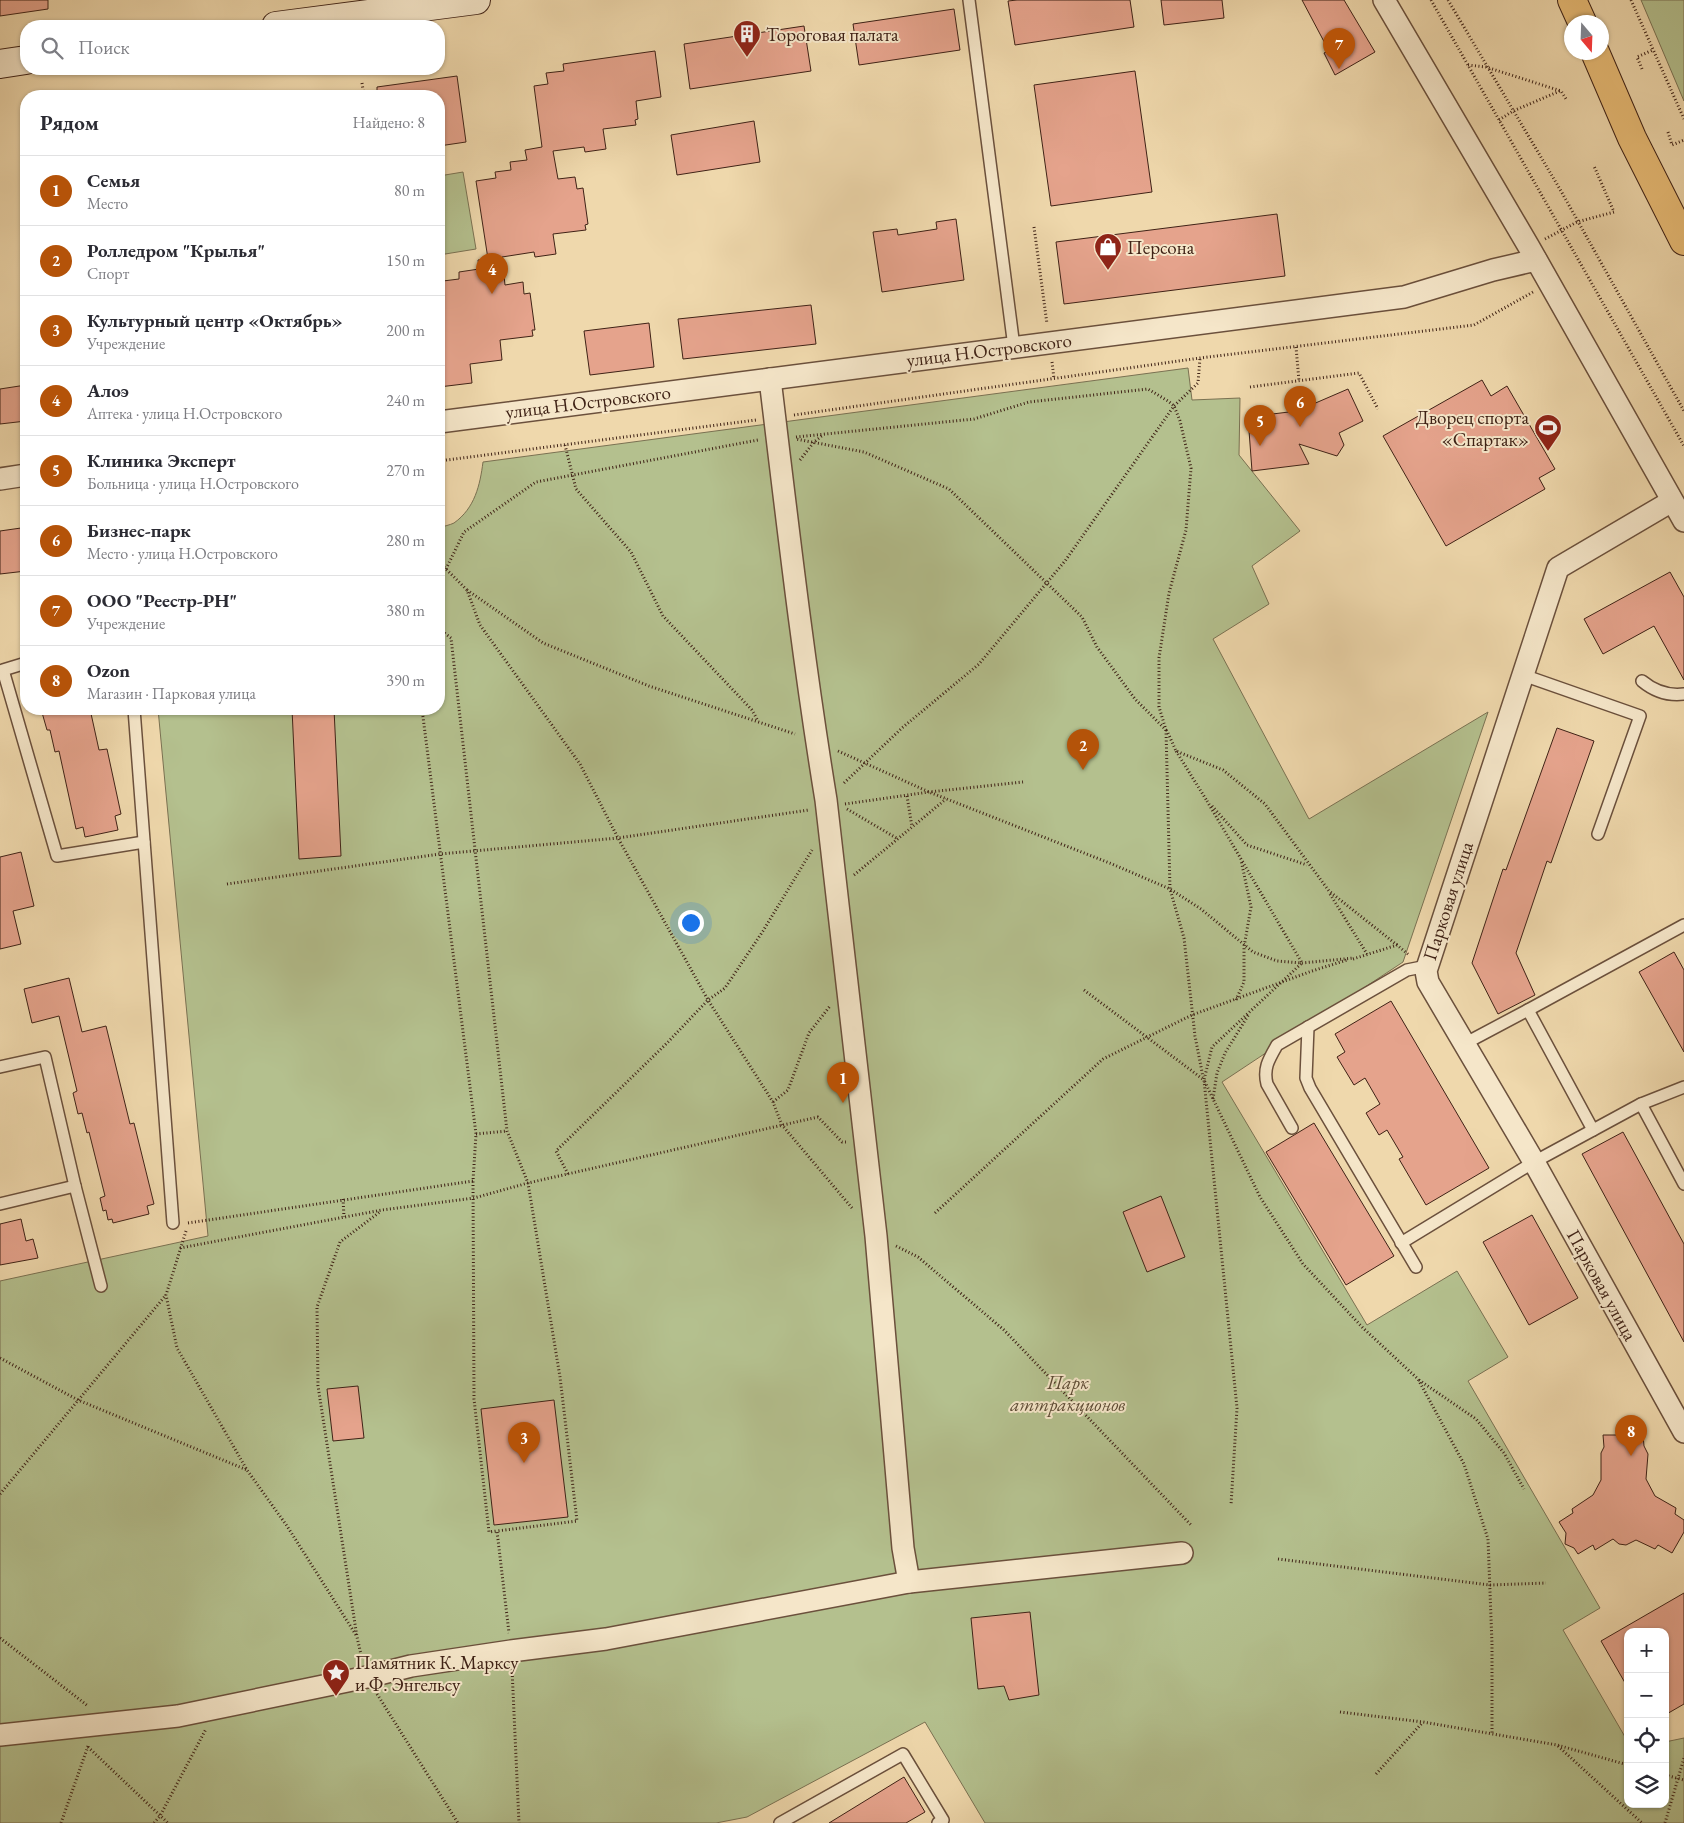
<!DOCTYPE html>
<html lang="ru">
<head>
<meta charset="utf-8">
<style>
	body { margin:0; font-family:"EB Garamond",serif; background:#f7f7f7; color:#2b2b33 }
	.controls { position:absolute; right:15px; bottom:15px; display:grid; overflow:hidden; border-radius:10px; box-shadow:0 1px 4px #0004 }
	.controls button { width:45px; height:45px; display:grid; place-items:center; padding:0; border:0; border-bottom:1px solid #e1e1e2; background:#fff; color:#2b2b33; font:25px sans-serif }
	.compass { position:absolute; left:1564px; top:15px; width:45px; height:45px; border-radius:50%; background:#fff; box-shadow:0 1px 4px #0004; rotate:161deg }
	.you { position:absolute; left:690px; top:922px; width:18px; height:18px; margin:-12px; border:4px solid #fff; border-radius:50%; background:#1a73e8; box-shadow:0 0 0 8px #1a73e833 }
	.badge { display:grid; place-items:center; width:32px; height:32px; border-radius:50%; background:#b45309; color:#fff; font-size:16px; font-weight:700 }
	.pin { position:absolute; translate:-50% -41px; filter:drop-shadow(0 1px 2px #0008) }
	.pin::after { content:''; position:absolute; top:26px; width:18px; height:15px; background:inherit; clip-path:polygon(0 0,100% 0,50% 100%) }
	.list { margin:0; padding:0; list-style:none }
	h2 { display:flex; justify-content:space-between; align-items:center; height:65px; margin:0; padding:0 20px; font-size:21px }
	h2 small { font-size:16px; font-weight:400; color:#7c7c81 }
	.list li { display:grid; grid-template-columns:32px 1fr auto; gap:15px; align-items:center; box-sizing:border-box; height:70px; padding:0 20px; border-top:1px solid #e1e1e2 }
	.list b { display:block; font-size:19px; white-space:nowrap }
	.list p { margin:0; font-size:16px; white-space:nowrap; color:#7c7c81 }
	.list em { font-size:16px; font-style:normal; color:#7c7c81 }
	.icon { flex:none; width:28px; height:28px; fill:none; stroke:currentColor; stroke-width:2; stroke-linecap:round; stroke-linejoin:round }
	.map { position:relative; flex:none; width:1684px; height:1823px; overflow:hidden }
	.search { position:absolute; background:#fff; box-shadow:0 1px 4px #0004; left:20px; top:20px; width:425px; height:55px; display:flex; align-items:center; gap:12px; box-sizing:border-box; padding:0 18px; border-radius:20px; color:#7c7c81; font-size:19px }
	.panel { position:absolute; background:#fff; box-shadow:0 1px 4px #0004; left:20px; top:90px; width:425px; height:625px; border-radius:20px }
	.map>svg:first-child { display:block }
</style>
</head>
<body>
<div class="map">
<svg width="1684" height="1823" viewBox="0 0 1684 1823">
	<rect width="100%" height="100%" fill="#efd8ac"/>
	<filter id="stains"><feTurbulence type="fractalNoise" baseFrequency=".004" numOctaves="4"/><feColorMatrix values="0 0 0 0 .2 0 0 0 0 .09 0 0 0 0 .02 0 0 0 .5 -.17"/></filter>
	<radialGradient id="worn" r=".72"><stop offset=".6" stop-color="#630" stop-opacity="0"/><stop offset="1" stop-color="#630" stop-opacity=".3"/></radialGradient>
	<g fill="#b4c08e" stroke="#7a7152">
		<path d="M1641,0H1684V101Z"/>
		<path d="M463,172L476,249L439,255V176Z"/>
		<path d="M1188,368L1192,400L1240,398L1239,455L1300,531L1252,566L1269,604L1213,639L1309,819L1488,712L1403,962L1222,1082L1367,1325L1457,1271L1508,1357L1468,1381L1600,1608L1563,1630L1628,1742V1804H1665V1742L1684,1738V1823H985L925,1722L747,1817L716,1823H0V1281L208,1236L158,709H439V528C444,526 450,525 454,523C475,508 480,485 483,462Z"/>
	</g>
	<g fill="#e5a38c" stroke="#3f2216">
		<path d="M0,0H48V9L0,16Z"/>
		<path d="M1017,0H1130L1134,27L1015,45L1008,1Z"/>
		<path d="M1161,0H1222L1224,18L1164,25Z"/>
		<path d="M1302,0H1344L1375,52L1335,75L1324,53L1329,51Z"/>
		<path d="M954,9L960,50L859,65L853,24Z"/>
		<path d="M804,26L811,71L690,89L684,44Z"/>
		<path d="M655,51L661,97L636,101L638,119L635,120L636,125L603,129L606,149L585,152L584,147L553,151L558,179L575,177L577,189L583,188L588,224L585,225L586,230L553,234L556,254L535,257L534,252L502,257L505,285L523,282L524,294L530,293L535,330H532L533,336L500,340L502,360L470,364L472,383L439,387V289H444L443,281L459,279V272L479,269L478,260L488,259L476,181L496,178L495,172L511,170L510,162L527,160L525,150L542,147L534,86L548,84L546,73L564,71L563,64Z"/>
		<path d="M1135,71L1152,192L1051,206L1034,85Z"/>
		<path d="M457,76L466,142L439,146V96H377V87Z"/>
		<path d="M754,121L760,162L677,175L671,135Z"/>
		<path d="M1277,214L1285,276L1064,304L1056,242Z"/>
		<path d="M956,219L964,280L882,292L873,232L897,229L898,235L937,229L936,222Z"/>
		<path d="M811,305L816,344L683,359L678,319Z"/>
		<path d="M649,323L654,367L590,375L584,331Z"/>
		<path d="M1482,380L1491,396L1507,386L1555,469L1539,478L1545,489L1446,546L1383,436Z"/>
		<path d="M26,385V421L0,424V389Z"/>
		<path d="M1348,389L1363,421L1339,433L1344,445L1337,456L1299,444L1309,464L1252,471L1248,417L1297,411Z"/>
		<path d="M21,528L26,571L0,574V531Z"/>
		<path d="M1670,572L1684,597V680L1654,626L1603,654L1584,619Z"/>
		<path d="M41,709H90L99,750L107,749L121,814L115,816L118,830L85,837L83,827L76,829L59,751L55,752L50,730H47Z"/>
		<path d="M292,709H334L341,856L299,859Z"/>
		<path d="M1557,728L1594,741L1551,863L1547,861L1516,953L1535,995L1498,1014L1472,963L1503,869L1506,870Z"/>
		<path d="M21,852L34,906L13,911L21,944L0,949V857Z"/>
		<path d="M1674,952L1684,970V1052L1639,972Z"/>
		<path d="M69,978L82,1032L106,1026L130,1124L134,1123L154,1204L147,1206L149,1214L113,1223L112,1219L108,1220L106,1210L103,1211L100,1198L105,1196L89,1132L87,1133L82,1113L78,1114L73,1093L77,1091L59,1016L32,1023L24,989Z"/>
		<path d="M1391,1001L1489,1168L1426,1205L1399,1159L1403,1157L1387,1130L1379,1135L1366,1113L1380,1104L1365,1078L1354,1085L1337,1057L1345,1052L1335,1034Z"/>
		<path d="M1314,1123L1394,1256L1346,1285L1266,1152Z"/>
		<path d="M1623,1132L1684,1244V1342L1582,1154Z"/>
		<path d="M1161,1196L1185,1257L1147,1272L1123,1212Z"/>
		<path d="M1532,1215L1578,1298L1529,1325L1483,1242Z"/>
		<path d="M21,1219L26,1241L33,1239L38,1258L0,1265V1224Z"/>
		<path d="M358,1386L364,1438L333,1441L327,1389Z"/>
		<path d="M554,1400L568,1517L494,1525L481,1409Z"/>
		<path d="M1603,1435H1643L1644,1446L1648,1454L1646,1479L1655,1496L1676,1508L1675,1514L1684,1520V1532L1672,1553L1658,1545L1655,1549L1636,1540L1626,1545L1619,1544L1613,1539L1595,1550L1593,1545L1578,1554L1574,1548L1565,1544L1566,1533L1559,1522L1573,1513L1572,1509L1593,1495L1601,1480V1453L1604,1447Z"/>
		<path d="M1684,1593V1704L1665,1715V1632H1628V1688L1601,1641Z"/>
		<path d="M1030,1612L1039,1695L1009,1700L1004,1686L978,1689L971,1618Z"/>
		<path d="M904,1777L925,1812L906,1823H829Z"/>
	</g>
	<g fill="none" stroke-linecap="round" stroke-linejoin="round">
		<defs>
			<g id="lane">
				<path d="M969,0L1014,347"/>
				<path d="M26,663L3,670L57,856L144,842"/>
				<path d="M1523,675L1640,716L1598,834"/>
				<path d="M1642,681C1654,691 1668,696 1684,694"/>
				<path d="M134,709L173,1223"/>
				<path d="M1528,1010L1684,925"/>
				<path d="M1308,1027L1306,1078L1310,1088L1416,1267"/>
				<path d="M1464,1044L1528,1010L1593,1130"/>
				<path d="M0,1067L45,1057L75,1186L101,1286"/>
				<path d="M1641,1104L1684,1087"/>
				<path d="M1292,1128L1267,1084C1263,1068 1269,1059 1277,1045L1407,970L1427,966"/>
				<path d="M0,1204L75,1186"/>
				<path d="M1401,1243L1534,1162L1641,1104L1684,1184"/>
				<path d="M780,1823L903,1754L943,1820L938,1823"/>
			</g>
			<g id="street">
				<path d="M1384,0L1529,247L1684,521"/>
				<path d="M439,422L1404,297L1493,270L1536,260"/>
				<path d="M0,479L26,475"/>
				<path d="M1672,501L1558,568L1426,971L1428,982L1534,1162L1684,1432"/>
				<path d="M909,1582L1182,1553"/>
				<path d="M0,1735L178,1716L367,1677L411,1666L511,1651L606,1639L909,1582L903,1548L876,1236L826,800C803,660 787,519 770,379"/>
			</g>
			<g id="secondary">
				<path d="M276,26L476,0"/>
				<path d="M0,64L26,60"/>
			</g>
			<g id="primary">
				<path d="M1572,0L1582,22"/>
				<path d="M1595,52L1632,138L1684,241"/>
			</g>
		</defs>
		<use href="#lane" stroke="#6b503c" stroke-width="14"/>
		<use href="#street" stroke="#6b503c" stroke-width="24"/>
		<use href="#secondary" stroke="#3f2216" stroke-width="30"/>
		<use href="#primary" stroke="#3f2216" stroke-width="30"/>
		<g stroke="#3f2216" stroke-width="3" stroke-dasharray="1 2.5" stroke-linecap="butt">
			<path d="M1431,0L1684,446"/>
			<path d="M1448,0L1561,191L1684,411"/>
			<path d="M1631,0L1684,119"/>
			<path d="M1468,65L1486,67L1561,91L1566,99"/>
			<path d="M1642,69L1637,57L1653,50"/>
			<path d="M362,83L364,96"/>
			<path d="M1499,120L1513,111L1560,91"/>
			<path d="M1668,132L1672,145L1684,140"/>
			<path d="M1034,227L1047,324"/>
			<path d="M1545,239L1577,222L1614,212L1594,166"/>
			<path d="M1296,347L1299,381"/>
			<path d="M1052,362L1054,379"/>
			<path d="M1250,387L1359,373L1378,409"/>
			<path d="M794,415L1200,358L1474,325L1533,292"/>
			<path d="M796,437L974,419L1029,402L1148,389L1168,401L1174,406L1180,421L1191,468L1186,530L1169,593L1159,658V707L1166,730L1135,699L1097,647L1082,617L949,489L864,452L796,439"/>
			<path d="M565,445L576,489L631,552L663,616L752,710L758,721"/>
			<path d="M800,460L814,442L823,435"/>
			<path d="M439,461L756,420"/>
			<path d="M439,562L467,590L480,625L580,764L618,838L708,1000L773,1102L782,1125L852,1208"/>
			<path d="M446,569L464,532L536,482L758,440"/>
			<path d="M467,590L543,643L649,686L795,734"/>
			<path d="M439,629L451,638L507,1131L528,1183L560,1377L577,1521L497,1531"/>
			<path d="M422,709L476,1134L473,1181L474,1399L489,1532L497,1531L509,1633"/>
			<path d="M1166,730L1170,889L1184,938L1195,1036L1203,1077"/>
			<path d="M1168,733L1176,751L1223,770L1265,804L1329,891L1397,945"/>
			<path d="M838,751L929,792L1112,864L1170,889L1201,909L1253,952L1277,961L1302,963L1354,958"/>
			<path d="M1176,751L1207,801"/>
			<path d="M844,783L902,728L979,664L1065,561L1174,406L1198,383L1200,358"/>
			<path d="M907,796L912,827"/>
			<path d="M1207,801L1302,963L1212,1047L1204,1080L1260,1197L1303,1264L1363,1328L1418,1379L1464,1464L1488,1539L1492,1644V1734"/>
			<path d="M845,804L929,792L1023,782"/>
			<path d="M1212,806L1247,845L1307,865"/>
			<path d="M847,809L898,839"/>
			<path d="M854,875L946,799"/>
			<path d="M227,884L440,854L618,838L809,810"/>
			<path d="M1330,894L1367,954"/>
			<path d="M1353,959L1397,945L1409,955"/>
			<path d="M1084,990L1204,1080L1237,1408L1231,1505"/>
			<path d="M1236,1000L1244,982V947L1251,907L1241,860"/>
			<path d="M1213,1099L1217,1073L1225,1053L1249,1014"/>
			<path d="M773,1102L788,1090L809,1033L830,1006"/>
			<path d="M476,1134L507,1131"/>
			<path d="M568,1174L556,1151L667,1043L708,1000L725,988L763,931L812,850"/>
			<path d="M343,1199L344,1217"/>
			<path d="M935,1213L1103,1059L1192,1015L1312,971L1347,960"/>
			<path d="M188,1223L473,1181"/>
			<path d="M186,1231L166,1295L177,1348L247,1470L287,1526L356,1635"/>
			<path d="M896,1246L918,1257L1004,1330L1191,1525"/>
			<path d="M180,1248L382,1210L474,1198L528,1183L818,1117L842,1142H846"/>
			<path d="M0,1358L78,1400L247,1470"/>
			<path d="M1419,1380L1476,1419L1504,1453L1524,1489"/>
			<path d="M0,1494L166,1295"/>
			<path d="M1278,1559L1490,1585L1546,1583"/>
			<path d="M0,1638L88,1706"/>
			<path d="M362,1659L357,1637L318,1386L317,1307L340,1242L381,1211"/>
			<path d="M512,1669L519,1823"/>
			<path d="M377,1694L458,1823"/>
			<path d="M1340,1712L1423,1722L1557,1745L1628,1765"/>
			<path d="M1558,1746L1642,1823"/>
			<path d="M88,1747L168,1823"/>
			<path d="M1376,1774L1423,1722"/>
			<path d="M1665,1775L1684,1780"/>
			<path d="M61,1823L88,1746"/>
			<path d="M154,1823L160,1816L206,1729"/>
			<path d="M1665,1823L1684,1758"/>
		</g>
		<use href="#lane" stroke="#f5e6c9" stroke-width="11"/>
		<use href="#street" stroke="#f5e6c9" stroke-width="21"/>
		<use href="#secondary" stroke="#f5e6c9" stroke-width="28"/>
		<use href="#primary" stroke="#e8bc76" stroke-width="28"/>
	</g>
	<defs>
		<symbol id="building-pin" viewBox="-11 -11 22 30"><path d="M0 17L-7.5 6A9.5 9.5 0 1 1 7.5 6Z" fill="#8f2418" stroke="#f5e6c9"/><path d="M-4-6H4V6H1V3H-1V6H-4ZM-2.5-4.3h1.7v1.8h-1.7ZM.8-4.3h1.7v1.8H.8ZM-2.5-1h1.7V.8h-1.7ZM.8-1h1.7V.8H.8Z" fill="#fff"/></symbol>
		<symbol id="shop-pin" viewBox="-11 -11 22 30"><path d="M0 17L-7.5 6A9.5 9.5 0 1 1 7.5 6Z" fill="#8f2418" stroke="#f5e6c9"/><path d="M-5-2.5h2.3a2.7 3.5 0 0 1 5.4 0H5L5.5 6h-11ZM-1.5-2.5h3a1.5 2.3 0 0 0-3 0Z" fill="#fff"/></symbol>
		<symbol id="stadium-pin" viewBox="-11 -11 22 30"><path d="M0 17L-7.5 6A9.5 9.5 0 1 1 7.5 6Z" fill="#8f2418" stroke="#f5e6c9"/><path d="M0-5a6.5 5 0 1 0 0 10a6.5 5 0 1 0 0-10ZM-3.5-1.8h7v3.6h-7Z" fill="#fff"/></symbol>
		<symbol id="sight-pin" viewBox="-11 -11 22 30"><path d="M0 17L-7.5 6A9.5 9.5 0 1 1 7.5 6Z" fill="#8f2418" stroke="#f5e6c9"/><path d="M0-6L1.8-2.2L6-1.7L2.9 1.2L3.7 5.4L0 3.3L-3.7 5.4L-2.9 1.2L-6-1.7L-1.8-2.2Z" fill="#fff"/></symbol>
	</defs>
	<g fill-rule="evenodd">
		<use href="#building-pin" x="731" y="18" width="32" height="43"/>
		<use href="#shop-pin" x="1092" y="231" width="32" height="43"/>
		<use href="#stadium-pin" x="1532" y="412" width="32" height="43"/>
		<use href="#sight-pin" x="320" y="1657" width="32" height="43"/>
	</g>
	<g text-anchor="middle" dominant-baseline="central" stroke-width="4" stroke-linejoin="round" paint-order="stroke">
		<g font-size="19" fill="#3f2216" stroke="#f5e6c9" text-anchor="start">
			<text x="766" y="34">Тороговая палата</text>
			<text x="1127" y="247">Персона</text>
			<text x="1529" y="417" text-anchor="end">Дворец спорта<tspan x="1529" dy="22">«Спартак»</tspan></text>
			<text x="355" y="1662">Памятник К. Марксу<tspan x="355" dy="22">и Ф. Энгельсу</tspan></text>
		</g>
		<g font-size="19" fill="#3f2216" stroke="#f5e6c9">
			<text transform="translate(989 350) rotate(-7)">улица Н.Островского</text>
			<text transform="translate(588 402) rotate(-7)">улица Н.Островского</text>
			<text transform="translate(1448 901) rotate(-72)">Парковая улица</text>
			<text transform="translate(1602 1285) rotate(61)">Парковая улица</text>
		</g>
		<g font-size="19" font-style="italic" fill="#5c4a34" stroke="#f5e6c9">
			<text x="1068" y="1382">Парк<tspan x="1068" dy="22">аттракционов</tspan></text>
		</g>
	</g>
	<rect width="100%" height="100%" filter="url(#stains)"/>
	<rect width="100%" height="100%" fill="url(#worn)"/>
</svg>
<div class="controls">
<button>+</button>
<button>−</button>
<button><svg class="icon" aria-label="locate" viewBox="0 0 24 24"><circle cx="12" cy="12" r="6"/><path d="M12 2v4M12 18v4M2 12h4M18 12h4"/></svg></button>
<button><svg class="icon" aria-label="layers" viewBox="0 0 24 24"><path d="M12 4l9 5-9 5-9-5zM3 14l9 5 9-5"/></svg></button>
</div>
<svg class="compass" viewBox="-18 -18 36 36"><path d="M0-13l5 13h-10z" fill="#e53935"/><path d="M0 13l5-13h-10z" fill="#7c7c81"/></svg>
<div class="you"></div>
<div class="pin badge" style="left:843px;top:1103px">1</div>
<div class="pin badge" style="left:1083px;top:770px">2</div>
<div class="pin badge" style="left:524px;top:1463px">3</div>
<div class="pin badge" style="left:492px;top:294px">4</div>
<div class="pin badge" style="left:1260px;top:446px">5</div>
<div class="pin badge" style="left:1300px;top:427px">6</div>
<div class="pin badge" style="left:1339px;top:69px">7</div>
<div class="pin badge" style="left:1631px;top:1456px">8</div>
<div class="search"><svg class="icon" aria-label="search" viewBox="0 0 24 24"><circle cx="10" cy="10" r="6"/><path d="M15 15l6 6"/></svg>Поиск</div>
<section class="panel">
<h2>Рядом<small>Найдено: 8</small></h2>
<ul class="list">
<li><span class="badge">1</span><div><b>Семья</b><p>Место</p></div><em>80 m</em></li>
<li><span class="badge">2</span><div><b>Ролледром &quot;Крылья&quot;</b><p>Спорт</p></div><em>150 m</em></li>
<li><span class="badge">3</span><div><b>Культурный центр «Октябрь»</b><p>Учреждение</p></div><em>200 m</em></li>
<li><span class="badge">4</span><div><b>Алоэ</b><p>Аптека · улица Н.Островского</p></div><em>240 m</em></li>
<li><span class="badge">5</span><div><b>Клиника Эксперт</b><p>Больница · улица Н.Островского</p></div><em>270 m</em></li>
<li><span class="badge">6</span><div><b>Бизнес-парк</b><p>Место · улица Н.Островского</p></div><em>280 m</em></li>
<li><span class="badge">7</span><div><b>ООО &quot;Реестр-РН&quot;</b><p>Учреждение</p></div><em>380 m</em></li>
<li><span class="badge">8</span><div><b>Ozon</b><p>Магазин · Парковая улица</p></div><em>390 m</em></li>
</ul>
</section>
</div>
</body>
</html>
